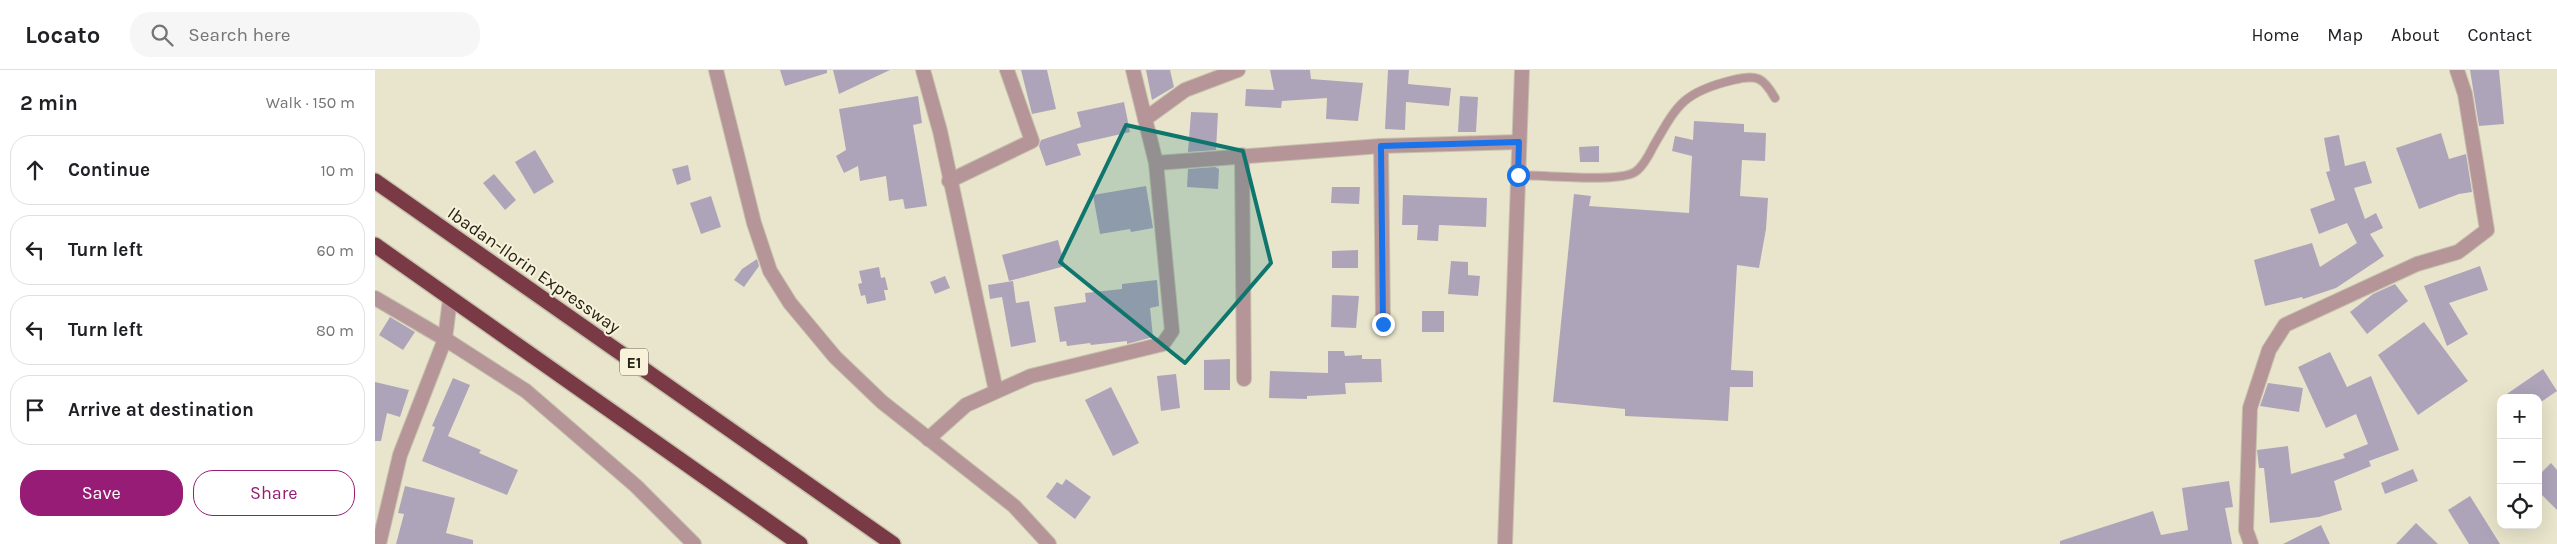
<!DOCTYPE html>
<html lang="en">
<head>
<meta charset="utf-8">
<style>
	body { margin:0; font-family:Karla,sans-serif; background:#f6f6f6; color:#202124 }
	.controls { position:absolute; right:15px; bottom:15px; display:grid; overflow:hidden; border-radius:10px; box-shadow:0 5px 20px #0002 }
	.controls button { width:45px; height:45px; display:grid; place-items:center; padding:0; border:0; border-bottom:1px solid #e0e0e0; background:#fff; color:#202124; font:25px sans-serif }
	.stop { position:absolute; width:15px; height:15px; margin:-11px; border:4px solid #1a73e8; border-radius:50%; background:#fff }
	.stop.end { background:#1a73e8; border-color:#fff; box-shadow:0 1px 5px #0008 }
	.list { margin:0; padding:0; list-style:none }
	h2 { display:flex; justify-content:space-between; align-items:center; height:65px; margin:0; padding:0 20px; font-size:21px }
	h2 small { font-size:16px; font-weight:400; color:#757577 }
	.list li { display:grid; grid-template-columns:32px 1fr auto; gap:15px; align-items:center; box-sizing:border-box; height:70px; margin:0 10px 10px; padding:0 10px; border:1px solid #e0e0e0; border-radius:20px }
	.list b { display:block; font-size:19px; white-space:nowrap }
	.list em { font-size:16px; font-style:normal; color:#757577 }
	.actions { display:flex; gap:10px; padding:15px 20px }
	.actions a { flex:1; padding:11px 0; border:1px solid #971c75; border-radius:20px; text-align:center; font-size:18px; color:#971c75 }
	.actions .main { background:#971c75; color:#fff }
	.icon { flex:none; width:28px; height:28px; fill:none; stroke:currentColor; stroke-width:2; stroke-linecap:round; stroke-linejoin:round }
	.map { position:relative; flex:none; width:2182px; height:474px; overflow:hidden }
	header { display:flex; align-items:center; gap:30px; box-sizing:border-box; height:70px; padding:0 25px; background:#fff; border-bottom:1px solid #e0e0e0 }
	header strong { font-size:24px }
	nav { display:flex; gap:28px; margin-inline-start:auto; font-size:18px }
	.search { width:350px; height:45px; background:#f6f6f6; display:flex; align-items:center; gap:12px; box-sizing:border-box; padding:0 18px; border-radius:20px; color:#757577; font-size:19px }
	main { display:flex }
	aside { flex:1; background:#fff }
	.map>svg:first-child { display:block }
</style>
</head>
<body>
<header>
<strong>Locato</strong>
<div class="search"><svg class="icon" aria-label="search" viewBox="0 0 24 24"><circle cx="10" cy="10" r="6"/><path d="M15 15l6 6"/></svg>Search here</div>
<nav><a>Home</a><a>Map</a><a>About</a><a>Contact</a></nav>
</header>
<main>
<aside>
<h2>2 min<small>Walk · 150 m</small></h2>
<ul class="list">
<li><svg class="icon" aria-label="ahead" viewBox="0 0 24 24"><path d="M12 20V5M6 11l6-6 6 6"/></svg><div><b>Continue</b></div><em>10 m</em></li>
<li><svg class="icon" aria-label="left" viewBox="0 0 24 24"><path d="M17 20v-9H6M10 6l-5 5 5 5"/></svg><div><b>Turn left</b></div><em>60 m</em></li>
<li><svg class="icon" aria-label="left" viewBox="0 0 24 24"><path d="M17 20v-9H6M10 6l-5 5 5 5"/></svg><div><b>Turn left</b></div><em>80 m</em></li>
<li><svg class="icon" aria-label="arrive" viewBox="0 0 24 24"><path d="M6 21V4h12l-3 4 3 4H6"/></svg><div><b>Arrive at destination</b></div></li>
</ul>
<div class="actions"><a class="main">Save</a><a>Share</a></div>
</aside>
<div class="map">
<svg width="2182" height="474" viewBox="0 0 2182 474">
	<rect width="100%" height="100%" fill="#e9e5cc"/>
	<g fill="#aea4ba">
		<path d="M405,0H452V3L410,16Z"/>
		<path d="M458,0H515L464,24Z"/>
		<path d="M646,0H672L681,39L657,44Z"/>
		<path d="M771,0H795L799,17L777,30Z"/>
		<path d="M895,0H935L936,9L988,13L983,51L951,49L952,28L907,31L906,38L870,36L871,19L899,20Z"/>
		<path d="M1013,0H1034L1033,14L1076,18L1074,36L1031,32L1030,60L1010,59Z"/>
		<path d="M2095,0H2124L2129,54L2104,56Z"/>
		<path d="M543,26L547,53L538,55L552,136L530,139L528,129L514,131L511,106L485,111L483,96L469,103L461,86L471,80L464,39Z"/>
		<path d="M1085,26L1103,27L1101,62H1083Z"/>
		<path d="M749,32L755,62L702,74L706,85L671,96L664,76L666,70L706,57L702,42Z"/>
		<path d="M816,42L843,43L841,80L813,82Z"/>
		<path d="M1319,51L1369,54V62L1391,63L1390,91L1367,90L1365,126L1393,128L1391,159L1384,198L1362,195L1356,300L1378,301V317H1355L1353,351L1250,346V339L1178,332L1199,124L1216,126L1214,136L1314,143L1317,86L1297,81L1300,66L1318,70Z"/>
		<path d="M2066,63L2074,89L2091,84L2097,122L2084,124L2044,139L2021,78Z"/>
		<path d="M1964,65L1970,96L1990,91L1997,113L1979,118L1990,149L2001,143L2008,158L1995,164L2009,186L1961,218L1928,229L1927,227L1890,236L1879,190L1937,173L1945,197L1982,173L1972,153L1944,164L1935,139L1960,130L1951,102L1955,101L1949,68Z"/>
		<path d="M1224,76V92H1205L1204,77Z"/>
		<path d="M160,80L179,112L159,124L140,92Z"/>
		<path d="M313,95L316,110L302,115L297,99Z"/>
		<path d="M840,97L844,99L843,119L812,117L813,99Z"/>
		<path d="M119,104L141,130L130,140L108,113Z"/>
		<path d="M771,116L778,158L756,162L755,159L725,164L718,125Z"/>
		<path d="M957,117H985L984,134L956,133Z"/>
		<path d="M1028,125L1112,128L1111,157L1064,155L1063,171L1042,170L1043,155H1027Z"/>
		<path d="M336,126L346,157L326,164L315,133Z"/>
		<path d="M683,170L690,196L634,211L627,185Z"/>
		<path d="M983,180V198H957V181Z"/>
		<path d="M382,189L384,196L369,217L359,210L367,199Z"/>
		<path d="M1076,191L1093,192V205L1105,206L1103,226L1073,224Z"/>
		<path d="M2105,196L2113,220L2074,233L2093,264L2072,276L2049,216Z"/>
		<path d="M504,197L506,208L510,207L513,220H509L511,230L492,234L490,225L486,226L483,214L487,213L484,201Z"/>
		<path d="M570,206L575,218L560,224L555,212Z"/>
		<path d="M782,210L784,236L775,238L778,267L752,274V271L716,275L715,273L692,276L691,271L685,272L679,237L711,232L710,223L747,219V214Z"/>
		<path d="M638,211L641,233L654,231L661,272L636,277L627,227L615,229L613,215Z"/>
		<path d="M2020,214L2033,231L1992,264L1975,242L1998,224Z"/>
		<path d="M957,225L984,226L981,258L956,257Z"/>
		<rect x="1047" y="241" width="22" height="21"/>
		<path d="M15,247L40,262L28,280L4,265Z"/>
		<path d="M2049,252L2093,311L2043,345L2003,285Z"/>
		<path d="M953,281H969L970,286L987,285V289H1006L1007,312L970,313L971,324L932,326V329L894,328L895,301L953,303Z"/>
		<path d="M1955,282L1972,317L1996,306L2024,380L1994,391L1996,396L1959,411L1967,440L1944,447L1895,453L1889,398H1884L1882,380L1913,376L1916,404L1970,388L1968,384L1993,374L1981,344L1951,358L1923,297Z"/>
		<path d="M855,289V320H829V290Z"/>
		<path d="M2168,299L2182,321L2163,334V328H2126Z"/>
		<path d="M801,304L805,338L786,341L782,306Z"/>
		<path d="M78,308L95,315L73,366L106,380L104,383L143,400L132,425L47,391L60,357L57,356Z"/>
		<path d="M0,312L34,320L25,347L12,343L6,371H0Z"/>
		<path d="M1893,313L1928,318L1924,342L1885,336Z"/>
		<path d="M736,317L764,373L738,386L710,330Z"/>
		<path d="M2176,393L2182,400V440L2163,421V406Z"/>
		<path d="M2038,399L2043,411L2010,424L2006,413Z"/>
		<path d="M691,409L716,427L700,449L671,427L682,412L687,415Z"/>
		<path d="M1854,411L1858,437L1850,438L1857,474H1685V471L1778,441L1786,465L1813,460L1807,418Z"/>
		<path d="M30,416L80,428L71,463L98,470V474H21L29,444L23,443Z"/>
		<path d="M2095,426L2125,474H2094L2073,440Z"/>
		<path d="M2041,453L2063,474H2021Z"/>
		<path d="M1946,455L1955,474H1908Z"/>
	</g>
	<g fill="none" stroke-linecap="round" stroke-linejoin="round">
		<defs>
			<path id="service" d="M1143,105C1167,105 1243,113 1260,102C1268,97 1274,85 1278,77C1302,35 1308,22 1358,10C1382,4 1388,7 1400,28"/>
			<g id="minor">
				<path d="M341,0L379,153L395,201L415,233L460,287L507,332L639,436L674,474"/>
				<path d="M548,0L565,61L621,321"/>
				<path d="M770,49L810,20L863,0"/>
				<path d="M1006,76L1008,254"/>
				<path d="M867,85L869,309"/>
				<path d="M781,93L1006,76L1144,72"/>
				<path d="M574,111L657,71L632,0"/>
				<path d="M0,228L70,269L151,321L261,416L319,474"/>
				<path d="M553,369L591,335L656,306L788,274L797,261L781,93L758,0"/>
				<path d="M4,474L25,385L70,269L75,229"/>
				<path d="M1130,474L1147,0"/>
				<path d="M1876,474L1871,460L1875,338L1894,280L1910,255L2042,194L2083,182L2112,160L2090,24L2082,0"/>
			</g>
			<g id="motorway">
				<path d="M0,111L518,474"/>
				<path d="M0,175L425,474"/>
			</g>
		</defs>
		<use href="#service" stroke="#c6c2ac" stroke-width="10"/>
		<use href="#minor" stroke="#c6c2ac" stroke-width="16"/>
		<use href="#motorway" stroke="#c6c2ac" stroke-width="18"/>
		<use href="#service" stroke="#b69599" stroke-width="8"/>
		<use href="#minor" stroke="#b69599" stroke-width="14"/>
		<use href="#motorway" stroke="#793a45" stroke-width="15"/>
	</g>
	<g fill="none" stroke-linecap="round" stroke-linejoin="round">
		<path stroke="#1a73e8" stroke-width="6" d="M1008,254L1006,76L1144,72L1143,105"/>
	</g>
	<path fill="#0f766e" fill-opacity="0.2" stroke="#0f766e" stroke-width="4" stroke-linejoin="round" d="M751,55L868,81L896,193L810,293L685,192Z"/>
	<g text-anchor="middle" dominant-baseline="central" stroke-width="4" stroke-linejoin="round" paint-order="stroke">
		<rect fill="#f7f2d9" stroke="#646153" stroke-width="1" x="245" y="278.5" width="28" height="27" rx="4"/>
		<g font-size="16" font-weight="bold" fill="#25231a">
			<text x="259" y="292">E1</text>
		</g>
		<g font-size="18" fill="#25231a" stroke="#f7f2d9">
			<text transform="translate(159 200) rotate(35)">Ibadan-Ilorin Expressway</text>
		</g>
	</g>
</svg>
<div class="controls">
<button>+</button>
<button>−</button>
<button><svg class="icon" aria-label="locate" viewBox="0 0 24 24"><circle cx="12" cy="12" r="6"/><path d="M12 2v4M12 18v4M2 12h4M18 12h4"/></svg></button>
</div>
<div class="stop" style="left:1143px;top:105px"></div>
<div class="stop end" style="left:1008px;top:254px"></div>
</div>
</main>
</body>
</html>
